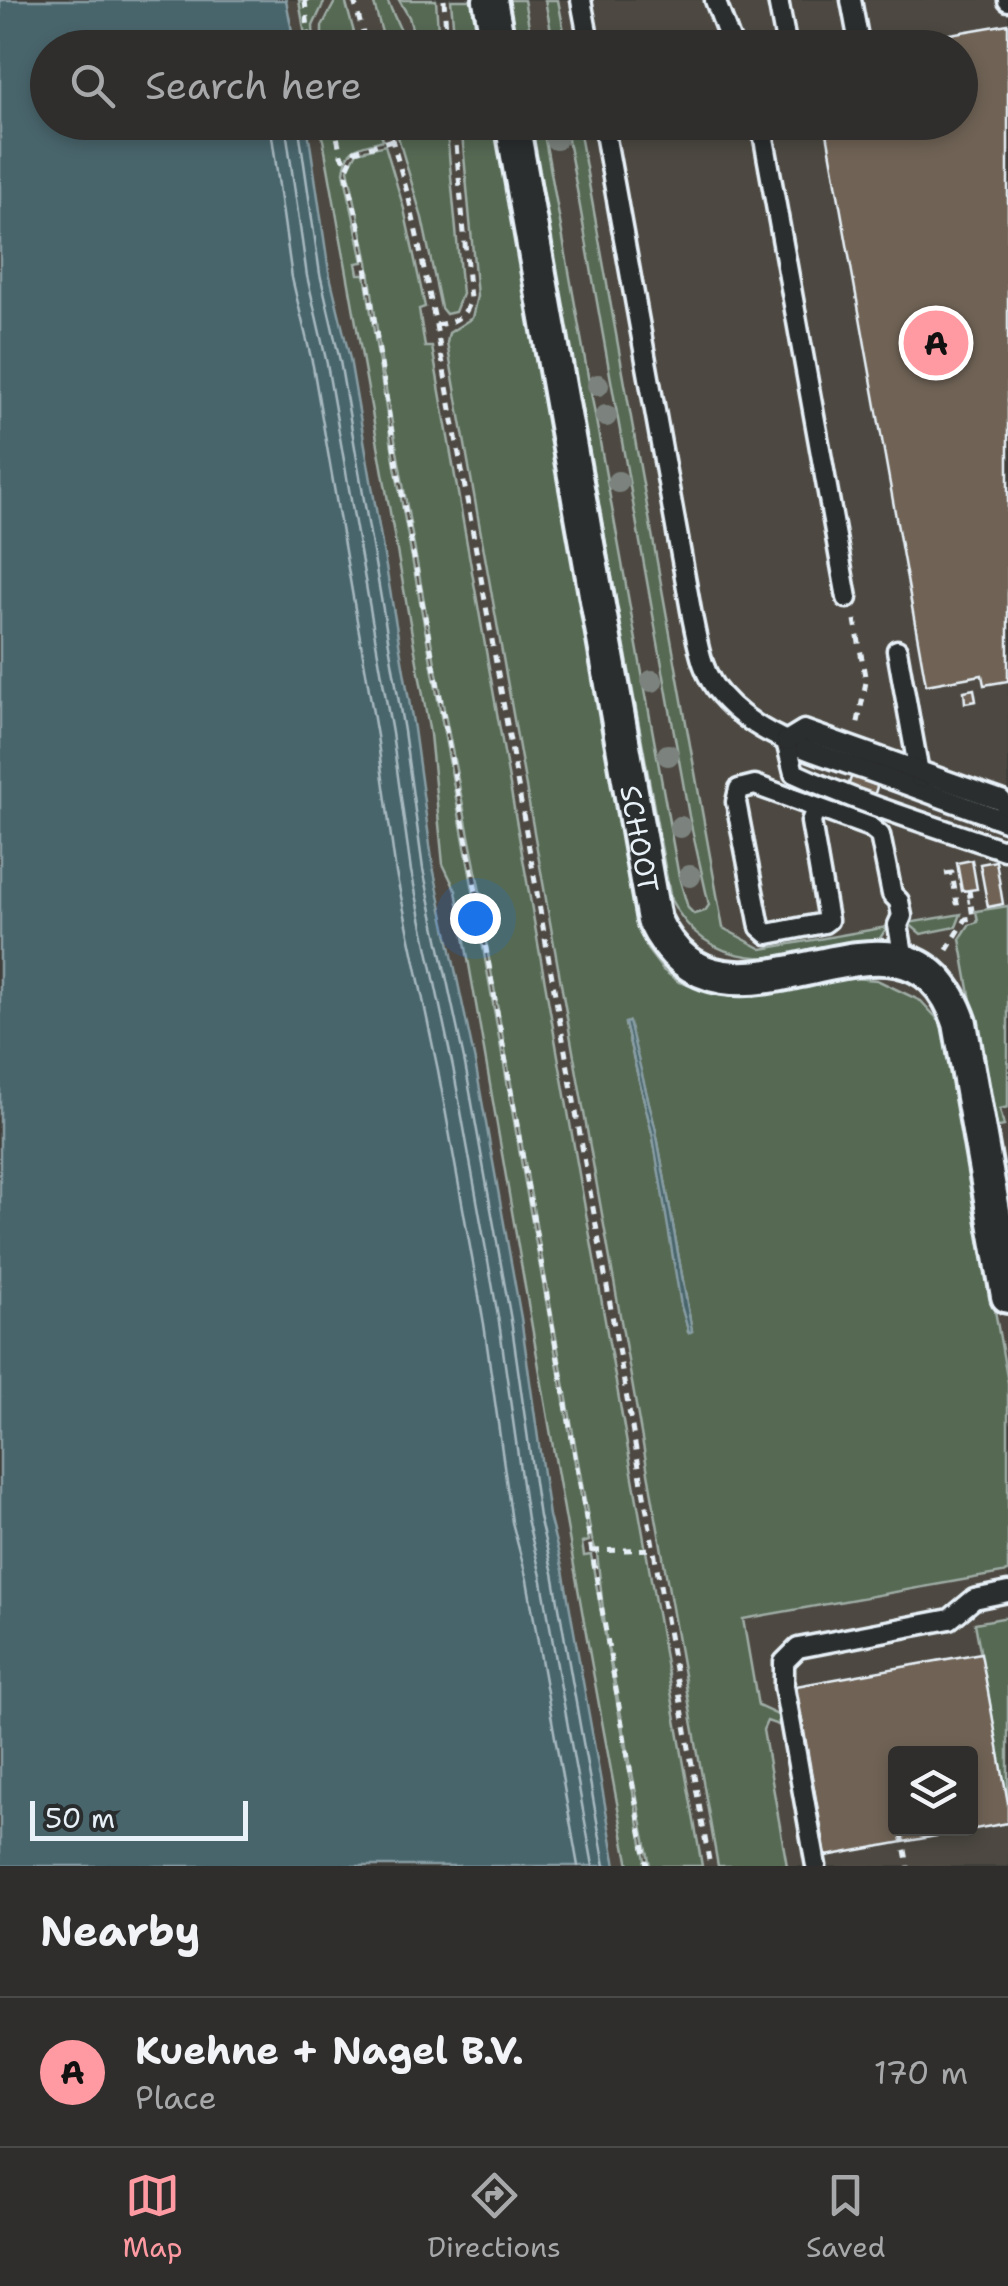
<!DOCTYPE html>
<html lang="en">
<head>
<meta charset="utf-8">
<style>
	body { margin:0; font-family:"Shantell Sans",sans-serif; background:#3b3a38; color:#f1f3f6 }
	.controls { position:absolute; right:30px; bottom:30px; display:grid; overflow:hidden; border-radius:10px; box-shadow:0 5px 15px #0003 }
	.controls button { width:90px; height:90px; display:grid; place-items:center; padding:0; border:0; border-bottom:2px solid #4a4a48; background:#2f2e2c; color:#f1f3f6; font:50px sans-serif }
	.scale { position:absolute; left:30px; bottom:25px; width:218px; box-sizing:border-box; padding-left:10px; border:5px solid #e8f1f8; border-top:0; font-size:28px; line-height:35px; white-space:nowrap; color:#e8f1f8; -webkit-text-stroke:8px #2a2d2e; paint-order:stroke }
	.you { position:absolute; left:475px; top:918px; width:35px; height:35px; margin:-25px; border:8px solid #fff; border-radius:50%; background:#1a73e8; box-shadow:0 0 0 15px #1a73e833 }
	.badge { display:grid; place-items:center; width:65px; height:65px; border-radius:50%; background:#ff9aa2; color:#111; font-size:32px; font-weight:700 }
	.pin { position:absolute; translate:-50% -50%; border:5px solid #fff; box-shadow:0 2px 10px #0006 }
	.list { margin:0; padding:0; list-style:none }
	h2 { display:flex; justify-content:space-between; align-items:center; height:130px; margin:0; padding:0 40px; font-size:42px }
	h2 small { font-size:32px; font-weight:400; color:#a7a8a9 }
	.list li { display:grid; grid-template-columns:65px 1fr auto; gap:30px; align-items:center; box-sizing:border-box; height:150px; padding:0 40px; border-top:2px solid #4a4a48 }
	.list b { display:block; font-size:38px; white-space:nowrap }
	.list p { margin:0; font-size:32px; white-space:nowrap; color:#a7a8a9 }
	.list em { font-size:32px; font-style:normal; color:#a7a8a9 }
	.icon { flex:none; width:55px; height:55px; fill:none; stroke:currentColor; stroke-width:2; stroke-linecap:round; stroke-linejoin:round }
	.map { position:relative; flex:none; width:1008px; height:1866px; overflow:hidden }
	.search { position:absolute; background:#2f2e2c; box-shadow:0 5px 15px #0003; left:30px; right:30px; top:30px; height:110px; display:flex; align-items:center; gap:25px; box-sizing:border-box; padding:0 35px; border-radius:55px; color:#a7a8a9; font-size:38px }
	.sheet { height:280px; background:#2f2e2c }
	nav { display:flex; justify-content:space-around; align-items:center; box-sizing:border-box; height:140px; border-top:2px solid #4a4a48; background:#2f2e2c; font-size:28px; color:#a7a8a9 }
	nav a { display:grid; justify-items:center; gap:5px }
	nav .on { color:#ff9aa2 }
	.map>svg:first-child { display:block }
</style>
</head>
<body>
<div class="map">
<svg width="1008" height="1866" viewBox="0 0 1008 1866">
	<rect width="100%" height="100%" fill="#3f3e3a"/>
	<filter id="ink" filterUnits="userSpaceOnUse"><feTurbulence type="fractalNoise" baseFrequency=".01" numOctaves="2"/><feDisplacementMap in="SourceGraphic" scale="20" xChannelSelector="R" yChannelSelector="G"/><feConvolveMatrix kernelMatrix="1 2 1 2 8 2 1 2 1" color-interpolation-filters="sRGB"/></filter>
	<g filter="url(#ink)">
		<path fill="#4e4942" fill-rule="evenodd" d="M286,0H1008V1866H616L563,1570L549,1516L521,1318L475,1062L433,867L414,729L350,359L329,272L307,123L960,122V48L295,47ZM896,1754H970V1828H896Z"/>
		<g fill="#566953" stroke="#9fada6" stroke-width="2.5" fill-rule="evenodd">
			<path d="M299,0H325L313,26L314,47H307Z"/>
			<path d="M336,0H345L358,47H322V26Z"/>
			<path d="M373,0H387L408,47H386Z"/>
			<path d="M399,0H436L439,47H417L409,17Z"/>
			<path d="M451,0H475L483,47H455Z"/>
			<path d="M506,0H524L533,47H515Z"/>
			<path d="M545,0H558L567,47H554Z"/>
			<path d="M320,123H378L383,140C360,147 347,144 344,172L363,262L356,263L358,274H365L395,466L475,901L468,903L470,915L477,914L589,1541L582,1543L584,1556L591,1555L646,1866H629C567,1542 514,1216 456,891L443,864L430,734Z"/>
			<path d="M394,123H446L462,294L455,312L446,314L441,308L422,218Z"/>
			<path d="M461,123H496L620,818L647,949L663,970L679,982L715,993L759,994L853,978L877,980L921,1001L944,1026L1008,1383V1572L743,1619L758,1706L780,1716L781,1726L767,1721L763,1730L787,1866H718L447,343L449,333L472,318L477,296ZM628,1022L656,1131L692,1331L688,1332L653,1137L625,1024Z"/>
			<path d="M529,123H542L679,877L688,908L694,914L705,911L709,905L689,816L565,123H578L723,928L762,949L887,927L879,940C803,954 716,986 671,900Z"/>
			<path d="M385,145L404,209L425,307L419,309L425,347H432L702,1866H650L606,1637L597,1553L592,1540L481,914L484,912L435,663L382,367L368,262L348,169L357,152Z"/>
			<path d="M1008,906V1107L1000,1109L1004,1126L994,1128L960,939L969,925L978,922L976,911Z"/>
			<path d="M961,914L956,927L921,934L908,923Z"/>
			<path d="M1008,1617V1803L975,1623Z"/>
		</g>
		<g fill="#48656c" stroke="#889da4" stroke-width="2.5">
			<path d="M0,0H286L295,47L48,48V122L307,123L329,272L350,359L414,729L433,867L475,1062L521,1318L549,1516L563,1570L616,1866H0Z"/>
			<path d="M629,1022L656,1131L692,1331L689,1333L681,1306L653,1137L625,1023Z"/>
		</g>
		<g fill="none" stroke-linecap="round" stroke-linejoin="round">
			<g stroke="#a8b9c0" stroke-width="2.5">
				<path d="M270,122L292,278L313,366L377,736L396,873L438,1070L484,1324L512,1522L527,1580L578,1866"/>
				<path d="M285,122L307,276L327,364L392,733L411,871L453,1067L499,1322L527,1519L541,1576L593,1866"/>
				<path d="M298,122L320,274L340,361L404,731L423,869L465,1064L511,1320L539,1517L553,1573L605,1866"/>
			</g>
		</g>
		<g fill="#706456" stroke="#e8f1f8" stroke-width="2.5" fill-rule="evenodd">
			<path d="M1008,24V681L984,685L982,675L926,685L825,122H960V48H911L909,41Z"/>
			<path d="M974,689L976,701L965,703L964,691Z"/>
			<path d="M852,775L878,784L874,796L848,786Z"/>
			<path d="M972,860L977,889L962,891L957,863Z"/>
			<path d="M996,861L1003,904L988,907L980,864Z"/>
			<path d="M981,1653L1008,1803V1823L826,1856L796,1686ZM896,1754H970V1828H896Z"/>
		</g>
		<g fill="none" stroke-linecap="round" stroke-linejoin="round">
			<defs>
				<g id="lane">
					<path d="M581,0L590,48"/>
					<path d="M715,0L733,48"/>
					<path d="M778,0L787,48"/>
					<path d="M851,0L860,48"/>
					<path d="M1008,0V1"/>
					<path d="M603,122L692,616C698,644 701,673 721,695C760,740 824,755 877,774C921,790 964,806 1008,822"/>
					<path d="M761,122L847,598"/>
					<path d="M897,650L920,778"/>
					<path d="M786,741L794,773C861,804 934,826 1004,850L1008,847"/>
					<path d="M786,741L804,730L1001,800L1008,807"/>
					<path d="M816,808L811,822L828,920L824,923L768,934L760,927L736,802L739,789L755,785L870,827L880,835L892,894L899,901L902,916L898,925L904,959"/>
					<path d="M816,1866L784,1686V1662L798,1648L950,1619L974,1599L1008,1592"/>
				</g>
				<g id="street">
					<path d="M490,0L499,48"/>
					<path id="s1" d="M512,122L654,920C725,1071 905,861 960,1023L1008,1296"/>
				</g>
			</defs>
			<use href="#lane" stroke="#e8f1f8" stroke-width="25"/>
			<use href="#street" stroke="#e8f1f8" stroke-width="40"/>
			<g stroke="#e8f1f8" stroke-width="5" stroke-dasharray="8 8" stroke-linecap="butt">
				<path d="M305,0L310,48"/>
				<path d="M354,0L367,48"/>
				<path d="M444,0L447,48"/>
				<path d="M334,122L341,155L347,162"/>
				<path d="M387,122L409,199L436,325L710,1866"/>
				<path d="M392,140L355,151L346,171L360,229L397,466L477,897L647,1866"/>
				<path d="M436,325C454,322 465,319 470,299L454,122"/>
				<path d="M855,620L866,682L857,727"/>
				<path d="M945,874L952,873L957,903L970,901"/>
				<path d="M947,950L966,919L973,918L969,890"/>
				<path d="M592,1551L653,1549"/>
				<path d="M902,1834L908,1866"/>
			</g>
			<use href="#lane" stroke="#2a2d2e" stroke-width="18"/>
			<use href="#street" stroke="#2a2d2e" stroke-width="32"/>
		</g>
		<g fill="#7c837e">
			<circle cx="556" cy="139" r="11"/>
			<circle cx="598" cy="385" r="11"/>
			<circle cx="606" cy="416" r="11"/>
			<circle cx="618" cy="482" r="11"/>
			<circle cx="652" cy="681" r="11"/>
			<circle cx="668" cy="755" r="11"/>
			<circle cx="680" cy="827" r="11"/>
			<circle cx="690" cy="876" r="11"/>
		</g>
	</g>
	<g text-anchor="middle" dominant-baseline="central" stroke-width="9" stroke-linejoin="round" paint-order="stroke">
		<g font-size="28" fill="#e8f1f8" stroke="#2a2d2e">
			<text stroke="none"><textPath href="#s1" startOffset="728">SCHOOT</textPath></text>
		</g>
	</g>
</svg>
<div class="controls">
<button><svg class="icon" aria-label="layers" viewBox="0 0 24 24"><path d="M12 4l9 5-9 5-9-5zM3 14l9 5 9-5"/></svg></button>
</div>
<div class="scale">50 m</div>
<div class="you"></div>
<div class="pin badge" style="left:936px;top:343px">A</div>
<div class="search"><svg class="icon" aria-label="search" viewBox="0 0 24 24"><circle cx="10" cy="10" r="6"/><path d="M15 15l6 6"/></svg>Search here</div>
</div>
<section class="sheet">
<h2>Nearby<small></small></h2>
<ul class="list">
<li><span class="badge">A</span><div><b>Kuehne + Nagel B.V.</b><p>Place</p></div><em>170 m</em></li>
</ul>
</section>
<nav>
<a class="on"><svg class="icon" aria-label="map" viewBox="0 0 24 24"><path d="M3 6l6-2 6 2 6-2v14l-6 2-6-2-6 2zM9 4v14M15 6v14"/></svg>Map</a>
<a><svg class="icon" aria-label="directions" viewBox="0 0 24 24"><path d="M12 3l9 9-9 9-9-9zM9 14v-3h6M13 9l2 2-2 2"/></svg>Directions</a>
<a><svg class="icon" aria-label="saved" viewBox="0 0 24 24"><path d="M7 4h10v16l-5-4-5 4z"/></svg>Saved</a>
</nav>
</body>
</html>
